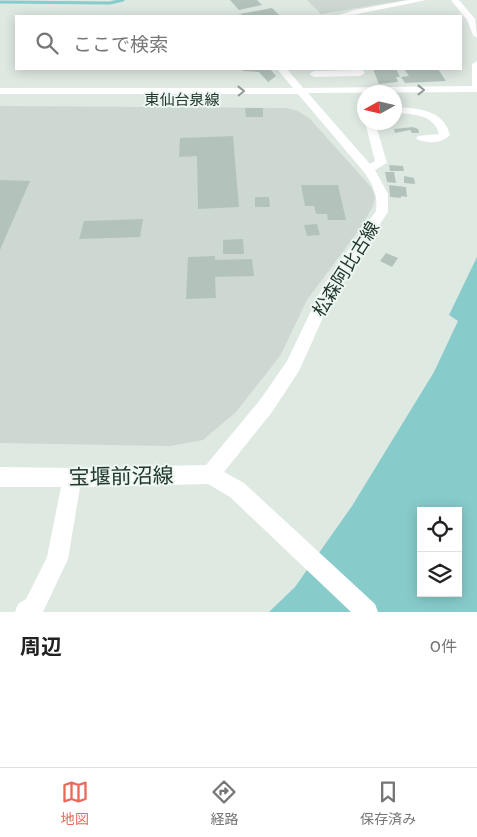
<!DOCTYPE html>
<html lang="ja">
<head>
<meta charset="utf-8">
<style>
	body { margin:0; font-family:Cabin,"Noto Sans JP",sans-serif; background:#f2f2f2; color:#222 }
	.controls { position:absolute; right:15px; bottom:15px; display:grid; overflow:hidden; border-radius:0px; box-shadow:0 2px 12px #0003 }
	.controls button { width:45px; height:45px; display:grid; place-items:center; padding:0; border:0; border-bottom:1px solid #e0e0e0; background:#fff; color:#222; font:25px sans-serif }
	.compass { position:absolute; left:357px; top:85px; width:45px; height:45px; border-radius:50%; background:#fff; box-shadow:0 2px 12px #0003; rotate:262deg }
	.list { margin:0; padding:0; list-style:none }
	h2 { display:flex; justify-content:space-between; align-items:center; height:65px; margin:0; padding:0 20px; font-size:21px }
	h2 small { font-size:16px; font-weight:400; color:#767676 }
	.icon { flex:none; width:28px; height:28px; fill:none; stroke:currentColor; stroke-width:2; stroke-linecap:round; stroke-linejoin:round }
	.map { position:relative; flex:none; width:477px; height:612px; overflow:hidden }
	.search { position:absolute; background:#fff; box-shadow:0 2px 12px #0003; left:15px; right:15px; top:15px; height:55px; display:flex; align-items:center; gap:12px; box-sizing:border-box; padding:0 18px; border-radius:0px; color:#767676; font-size:19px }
	.sheet { height:155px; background:#fff }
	nav { display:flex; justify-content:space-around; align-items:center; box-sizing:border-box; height:70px; border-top:1px solid #e0e0e0; background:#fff; font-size:14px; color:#767676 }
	nav a { display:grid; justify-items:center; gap:2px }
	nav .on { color:#ea695b }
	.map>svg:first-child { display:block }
</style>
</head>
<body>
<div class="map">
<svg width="477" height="612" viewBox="0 0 477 612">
	<rect width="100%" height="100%" fill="#dee9e2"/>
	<g fill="#ccd8d1">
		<path d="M307,0H405L321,14Z"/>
		<path d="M0,106L286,108L298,111L310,119L371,187L375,197L373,206L362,226L307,300L280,356L236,412L203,440L170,446L0,443Z"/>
	</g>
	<path fill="#88cbcb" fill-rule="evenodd" d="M477,257V612H269L295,587L352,506L434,372L458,321L449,315ZM421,511H458V593H421Z"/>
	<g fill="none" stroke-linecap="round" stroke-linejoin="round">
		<path stroke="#88cbcb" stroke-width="3" d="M0,2L110,3L123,0"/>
	</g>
	<g fill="#b3c3bb">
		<path d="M230,0H257L262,5L239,10Z"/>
		<path d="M272,8L280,16H242L240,14Z"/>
		<path d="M242,69H270L276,76L268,82L259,72L243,71Z"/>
		<path d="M373,69H396L400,77H396L398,82L379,84Z"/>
		<path d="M404,69H438L446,81L405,83L401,77L409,76Z"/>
		<path d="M245,108H263V117H246Z"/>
		<path d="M413,127L418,129L419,133H412L410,130L395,133L394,129Z"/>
		<path d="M233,136L239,207L198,209L197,156L179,157L180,138Z"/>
		<path d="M389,165L403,166L404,171H390Z"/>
		<path d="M385,172H394L396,183L387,182Z"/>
		<path d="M404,176L414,178L415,184L404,183Z"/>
		<path d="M0,180L30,181L0,250Z"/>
		<path d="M301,185H338L346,220H328L327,214H316L314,206H305Z"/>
		<path d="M389,185L406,187L407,197L401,196V198L390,197Z"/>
		<path d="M255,197H269L270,207H255Z"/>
		<path d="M143,219L140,237L79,239L84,221Z"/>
		<path d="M317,224L320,235L307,236L304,225Z"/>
		<path d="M243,239L244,254H223V240Z"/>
		<path d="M386,253L398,258L392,267L380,261Z"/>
		<path d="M215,256V260L252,259L254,276L215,277L216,298L186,299L188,257Z"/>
	</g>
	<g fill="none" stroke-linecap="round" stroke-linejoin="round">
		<g fill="#fff" fill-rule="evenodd">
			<path d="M409,0H426L348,16H336L355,10Z"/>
			<path d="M451,0H459L475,19L477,38L473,35L467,20Z"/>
			<path d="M477,61V92L308,93L370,164L375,161L365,122H375L387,163L375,170L388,194V212L334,293L299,371L272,412L224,472L244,483L375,604L378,612H351L230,497L208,484L80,487L68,559L43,612H15L18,604L26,599L47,557L61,487H0V467L72,468L206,465L260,400L287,361L323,286L376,211C378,195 373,185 364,172L298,94H0V88H293L277,69H287L303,88L472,86V64Z"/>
			<path d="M352,69H362L365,73L360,76L314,77L309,74L314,71L353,70Z"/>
			<path d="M394,107C418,108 443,109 450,135C442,144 429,143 418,140L416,138L418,136L439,134C434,114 412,114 394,113Z"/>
		</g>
	</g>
	<defs><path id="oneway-chevron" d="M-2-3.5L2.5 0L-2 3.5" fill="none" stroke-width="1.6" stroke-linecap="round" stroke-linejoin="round" transform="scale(1.25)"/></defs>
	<g stroke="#909b96">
		<use href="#oneway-chevron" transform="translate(421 90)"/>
		<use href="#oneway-chevron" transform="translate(241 91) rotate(-1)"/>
	</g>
	<g text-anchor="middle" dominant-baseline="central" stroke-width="4" stroke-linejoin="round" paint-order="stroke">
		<g font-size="15" fill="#20372e" stroke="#eef6f1">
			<text x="182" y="100">東仙台泉線</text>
		</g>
		<g font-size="18" fill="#20372e" stroke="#eef6f1">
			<text transform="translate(346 269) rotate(-58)">松森阿比古線</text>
		</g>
		<g font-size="21" fill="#20372e" stroke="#eef6f1">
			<text transform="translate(121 476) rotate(-1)">宝堰前沼線</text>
		</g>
	</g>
</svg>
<div class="controls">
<button><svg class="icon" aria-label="locate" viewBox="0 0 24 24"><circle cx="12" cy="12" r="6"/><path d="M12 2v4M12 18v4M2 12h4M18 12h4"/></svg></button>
<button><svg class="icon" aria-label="layers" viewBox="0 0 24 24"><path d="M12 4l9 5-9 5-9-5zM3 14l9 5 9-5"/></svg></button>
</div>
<svg class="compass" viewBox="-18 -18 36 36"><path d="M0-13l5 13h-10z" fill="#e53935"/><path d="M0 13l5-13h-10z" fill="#767676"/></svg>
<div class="search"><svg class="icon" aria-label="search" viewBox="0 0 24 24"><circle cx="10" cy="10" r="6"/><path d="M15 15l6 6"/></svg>ここで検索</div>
</div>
<section class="sheet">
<h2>周辺<small>0件</small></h2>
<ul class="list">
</ul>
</section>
<nav>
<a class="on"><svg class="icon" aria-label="map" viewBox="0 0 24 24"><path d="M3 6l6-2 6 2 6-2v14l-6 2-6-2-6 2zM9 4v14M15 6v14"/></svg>地図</a>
<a><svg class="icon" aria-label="directions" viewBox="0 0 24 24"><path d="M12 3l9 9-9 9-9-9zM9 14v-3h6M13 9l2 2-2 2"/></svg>経路</a>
<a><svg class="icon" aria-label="saved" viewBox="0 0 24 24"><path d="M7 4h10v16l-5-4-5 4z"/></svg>保存済み</a>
</nav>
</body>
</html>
